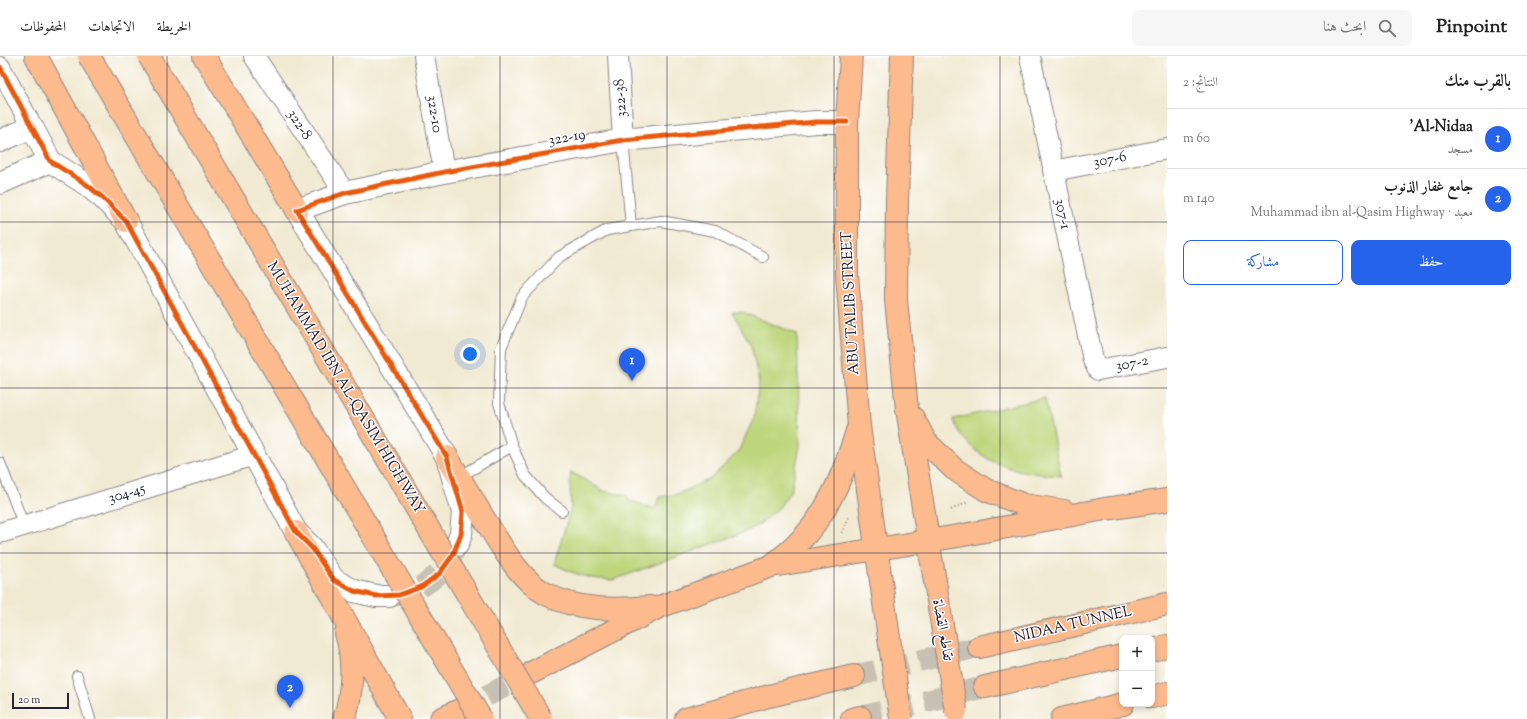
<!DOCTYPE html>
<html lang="ar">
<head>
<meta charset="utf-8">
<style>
	body { margin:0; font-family:"Sorts Mill Goudy",Amiri,serif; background:#f6f6f6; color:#222; direction:rtl }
	.controls { position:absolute; right:12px; bottom:12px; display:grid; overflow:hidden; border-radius:8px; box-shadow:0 2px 6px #0003 }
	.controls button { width:36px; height:36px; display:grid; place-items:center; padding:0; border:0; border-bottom:1px solid #e0e0e0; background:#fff; color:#222; font:20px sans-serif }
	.scale { position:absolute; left:12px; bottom:10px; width:57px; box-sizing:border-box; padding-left:4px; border:2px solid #22223b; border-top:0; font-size:11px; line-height:14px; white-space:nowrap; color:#22223b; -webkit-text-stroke:3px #fff; paint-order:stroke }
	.you { position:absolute; left:470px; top:298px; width:14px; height:14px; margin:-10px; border:3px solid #fff; border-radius:50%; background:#1a73e8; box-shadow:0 0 0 6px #1a73e833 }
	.badge { display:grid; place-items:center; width:26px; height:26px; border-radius:50%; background:#2563eb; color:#fff; font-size:13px; font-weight:700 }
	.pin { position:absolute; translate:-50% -33px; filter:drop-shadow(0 1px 2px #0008) }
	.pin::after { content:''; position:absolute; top:21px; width:14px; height:12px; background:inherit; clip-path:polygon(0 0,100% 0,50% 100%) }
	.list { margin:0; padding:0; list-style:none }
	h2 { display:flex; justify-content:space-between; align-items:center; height:52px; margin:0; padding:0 16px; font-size:17px }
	h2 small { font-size:13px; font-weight:400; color:#767676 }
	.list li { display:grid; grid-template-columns:26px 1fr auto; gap:12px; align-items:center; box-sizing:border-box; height:60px; padding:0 16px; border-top:1px solid #e0e0e0 }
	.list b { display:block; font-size:15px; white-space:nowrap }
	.list p { margin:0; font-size:13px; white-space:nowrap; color:#767676 }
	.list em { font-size:13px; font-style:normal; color:#767676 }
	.actions { display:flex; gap:8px; padding:12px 16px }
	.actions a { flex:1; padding:9px 0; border:1px solid #2563eb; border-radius:8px; text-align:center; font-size:14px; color:#2563eb }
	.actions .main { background:#2563eb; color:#fff }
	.icon { flex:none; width:22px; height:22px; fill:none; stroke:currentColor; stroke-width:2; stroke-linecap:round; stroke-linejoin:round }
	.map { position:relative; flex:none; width:1167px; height:663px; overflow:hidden; direction:ltr }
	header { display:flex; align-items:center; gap:24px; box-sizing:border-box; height:56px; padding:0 20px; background:#fff; border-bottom:1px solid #e0e0e0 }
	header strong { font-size:19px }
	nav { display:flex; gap:22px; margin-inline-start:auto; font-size:14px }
	.search { width:280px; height:36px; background:#f6f6f6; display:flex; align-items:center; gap:10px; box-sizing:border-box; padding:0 14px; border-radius:8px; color:#767676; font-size:15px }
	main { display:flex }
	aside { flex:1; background:#fff }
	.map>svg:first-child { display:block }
</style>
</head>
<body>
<header>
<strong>Pinpoint</strong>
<div class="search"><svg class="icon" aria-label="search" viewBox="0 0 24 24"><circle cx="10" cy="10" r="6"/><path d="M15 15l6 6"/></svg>ابحث هنا</div>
<nav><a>الخريطة</a><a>الاتجاهات</a><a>المحفوظات</a></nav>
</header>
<main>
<aside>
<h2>بالقرب منك<small>النتائج: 2</small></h2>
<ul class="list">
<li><span class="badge">1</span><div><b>Al-Nidaa'</b><p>مسجد</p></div><em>60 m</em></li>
<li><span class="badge">2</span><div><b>جامع غفار الذنوب</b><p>معبد · Muhammad ibn al-Qasim Highway</p></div><em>140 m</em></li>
</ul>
<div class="actions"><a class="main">حفظ</a><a>مشاركة</a></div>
</aside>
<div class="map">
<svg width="1167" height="663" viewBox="0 0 1167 663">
	<rect width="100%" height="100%" fill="#fff"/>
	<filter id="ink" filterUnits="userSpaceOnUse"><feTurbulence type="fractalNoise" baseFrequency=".025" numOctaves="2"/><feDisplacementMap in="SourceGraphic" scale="8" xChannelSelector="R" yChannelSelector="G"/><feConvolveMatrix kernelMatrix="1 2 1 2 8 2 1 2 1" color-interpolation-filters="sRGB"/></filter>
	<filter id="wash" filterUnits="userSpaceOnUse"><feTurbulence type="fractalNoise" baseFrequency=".012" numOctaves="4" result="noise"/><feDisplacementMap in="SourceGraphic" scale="16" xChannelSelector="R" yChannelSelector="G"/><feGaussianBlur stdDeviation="0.9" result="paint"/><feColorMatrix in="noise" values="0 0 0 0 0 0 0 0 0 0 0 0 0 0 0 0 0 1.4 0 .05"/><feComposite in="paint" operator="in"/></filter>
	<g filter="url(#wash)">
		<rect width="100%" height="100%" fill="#f1e9d1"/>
		<g fill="#bdd67b" stroke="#707c5b">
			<path d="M732,256H742L797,278L800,390L791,434L779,452L760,468L745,476L613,524C588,523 576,519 554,508L571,452L570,426L571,416L604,435L628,440V444L655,453L659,441L678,438L711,422L738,396L754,362L759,325L751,289Z"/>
			<path d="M1045,342L1061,420C1023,417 986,412 961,379C958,375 955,368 953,363Z"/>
		</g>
	</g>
	<g filter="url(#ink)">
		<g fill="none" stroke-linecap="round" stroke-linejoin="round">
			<path stroke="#c8c1b3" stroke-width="22" stroke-dasharray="22 11" stroke-linecap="butt" d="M389,540C419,538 446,518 456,490"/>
			<g stroke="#c8c1b3" stroke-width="22" stroke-dasharray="22 11" stroke-linecap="butt">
				<path d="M854,620L979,591"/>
				<path d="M457,655L533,616"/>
				<path d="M860,661L985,631"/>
			</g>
			<defs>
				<g id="service">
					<path d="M623,84L631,170"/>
					<path d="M0,407L24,470"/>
					<path d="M459,421L512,390"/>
					<path d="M562,455L545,442L525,419L512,390L499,347L501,292L522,241L559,201L607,174L661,165L715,175L763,201"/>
					<path d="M77,620L90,663"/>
				</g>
				<g id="minor">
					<path d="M254,0L345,137"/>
					<path d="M424,0L444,116"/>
					<path d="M618,0L623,84"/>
					<path d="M1030,0L1093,304L1098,314L1167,301"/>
					<path d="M0,11L32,71"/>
					<path d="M1053,115L1167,93"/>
					<path d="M0,477L254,399"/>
				</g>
				<g id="tertiary">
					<path d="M0,85L32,71L50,105L86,128L103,142L126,165L296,476L312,492L334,524L354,535L376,540H389"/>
					<path d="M0,127L50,105"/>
					<path d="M457,489L461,478L463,456L447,401L297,154L345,137L444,116L623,84L816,66H847"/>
				</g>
				<g id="primary">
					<path d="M851,0L847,66V219L859,370L889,582"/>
					<path d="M902,0L897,144L896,244L907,353L942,569"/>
					<path d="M913,362L926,386L954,413L986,434L1024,449L1064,455"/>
					<path d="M447,401C459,421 471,441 483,461C500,487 517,522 546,538C577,555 615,554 650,551"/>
					<path d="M296,476L400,663"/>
					<path d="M771,510C780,503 789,496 797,488C829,457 844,416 857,375"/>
					<path d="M979,591L1167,548"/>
					<path d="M1152,594L1167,590"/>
					<path d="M533,616L659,551L771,510L958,480L1105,453L1167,444"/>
					<path d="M985,631L1122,600"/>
					<path d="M1152,641L1167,637"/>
					<path d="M344,663C353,637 354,604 346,577"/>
					<path d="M441,663L457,655"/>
					<path d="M686,663L769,640L854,620"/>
					<path d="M852,663L860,661"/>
					<path d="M1062,663L1123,648"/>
				</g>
				<g id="motorway">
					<path d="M36,0L126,165"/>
					<path d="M204,0L297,154"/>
				</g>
			</defs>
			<use href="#service" stroke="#8a8686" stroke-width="12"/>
			<use href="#minor" stroke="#8a8686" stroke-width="22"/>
			<use href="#tertiary" stroke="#8a8686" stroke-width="24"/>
			<use href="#primary" stroke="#8a8686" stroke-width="24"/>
			<use href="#motorway" stroke="#8a8686" stroke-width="24"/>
			<g stroke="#8a8686" stroke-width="2.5" stroke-dasharray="1 3" stroke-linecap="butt">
				<path d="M951,454L968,446"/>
				<path d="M842,477L849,460"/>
			</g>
			<use href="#service" stroke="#fff" stroke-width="10"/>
			<use href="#minor" stroke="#fff" stroke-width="20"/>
			<use href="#tertiary" stroke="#fff" stroke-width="22"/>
			<use href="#primary" stroke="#fcba8d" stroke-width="22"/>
			<use href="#motorway" stroke="#fcba8d" stroke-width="22"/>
			<defs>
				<g id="primary-bridge">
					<path d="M942,569L956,655"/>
					<path d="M889,582L901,663"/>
				</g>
				<g id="motorway-bridge">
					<path d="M89,0L481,663"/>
					<path d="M149,0L541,663"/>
				</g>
			</defs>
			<use href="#primary-bridge" stroke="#8a8686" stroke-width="24" stroke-linecap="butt"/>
			<use href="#motorway-bridge" stroke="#8a8686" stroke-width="24" stroke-linecap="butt"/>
			<use href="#primary-bridge" stroke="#fcba8d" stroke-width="22"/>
			<use href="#motorway-bridge" stroke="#fcba8d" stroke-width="22"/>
			<defs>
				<path id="cycleway" d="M0,11L50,105L86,128L103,142L126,165L296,476L312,492L334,524L354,535L376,540L399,539L421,531L439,518L453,499L461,478L463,456L447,401L297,154L345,137L444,116L623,84L816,66H847"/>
			</defs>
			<use href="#cycleway" stroke="#fff" stroke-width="8"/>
			<use href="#cycleway" stroke="#e8590c" stroke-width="5"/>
		</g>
	</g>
	<path fill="none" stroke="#22223b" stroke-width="1" stroke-opacity="0.55" d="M167,0V663M333,0V663M500,0V663M667,0V663M834,0V663M1000,0V663M0,166H1167M0,332H1167M0,497H1167"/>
	<g text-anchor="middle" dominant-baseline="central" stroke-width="3" stroke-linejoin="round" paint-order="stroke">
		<g font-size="15" fill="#22223b" stroke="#fff">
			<text transform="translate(621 42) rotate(-94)">322-38</text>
			<text transform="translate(434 58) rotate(81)">322-10</text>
			<text transform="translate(299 69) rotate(57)">322-8</text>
			<text transform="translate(567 82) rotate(-10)">322-19</text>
			<text transform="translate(1110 104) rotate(-11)">307-6</text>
			<text transform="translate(1062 158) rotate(78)">307-1</text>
			<text transform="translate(851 247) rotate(-93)">ABU TALIB STREET</text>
			<text transform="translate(1132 308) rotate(-11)">307-2</text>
			<text transform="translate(345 332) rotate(59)">MUHAMMAD IBN AL-QASIM HIGHWAY</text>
			<text transform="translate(127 438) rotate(-17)">304-45</text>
			<text transform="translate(1073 569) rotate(-13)">NIDAA TUNNEL</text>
			<text transform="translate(942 574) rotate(80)">تقاطع القضاة</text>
		</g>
	</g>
</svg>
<div class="controls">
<button>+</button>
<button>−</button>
</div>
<div class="scale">20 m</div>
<div class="you"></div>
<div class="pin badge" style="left:632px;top:325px">1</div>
<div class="pin badge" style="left:290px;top:652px">2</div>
</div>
</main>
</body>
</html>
